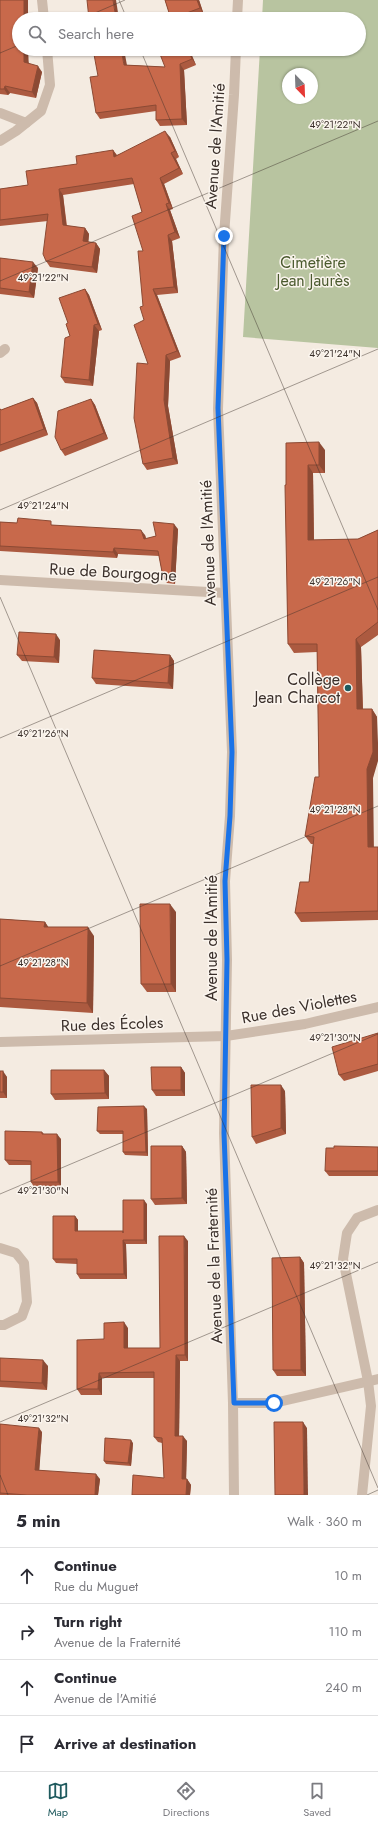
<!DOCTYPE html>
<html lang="en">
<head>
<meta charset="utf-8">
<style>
	body { margin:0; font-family:Jost,sans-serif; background:#f7f7f7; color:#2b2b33 }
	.compass { position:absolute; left:282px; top:68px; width:36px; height:36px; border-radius:50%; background:#fff; box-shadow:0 1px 3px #0004; rotate:157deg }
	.stop { position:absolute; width:12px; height:12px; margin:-9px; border:3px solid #1a73e8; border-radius:50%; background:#fff }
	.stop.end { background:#1a73e8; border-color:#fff; box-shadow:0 1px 4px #0008 }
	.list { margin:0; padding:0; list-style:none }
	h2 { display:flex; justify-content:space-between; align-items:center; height:52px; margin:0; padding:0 16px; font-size:17px }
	h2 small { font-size:13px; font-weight:400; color:#7c7c81 }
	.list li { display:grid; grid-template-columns:26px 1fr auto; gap:12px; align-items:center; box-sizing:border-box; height:56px; padding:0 16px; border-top:1px solid #e1e1e2 }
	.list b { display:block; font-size:15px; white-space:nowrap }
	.list p { margin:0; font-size:13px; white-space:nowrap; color:#7c7c81 }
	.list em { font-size:13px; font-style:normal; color:#7c7c81 }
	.icon { flex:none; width:22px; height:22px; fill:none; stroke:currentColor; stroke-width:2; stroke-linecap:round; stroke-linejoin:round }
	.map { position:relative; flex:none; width:378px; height:1495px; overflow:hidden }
	.search { position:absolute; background:#fff; box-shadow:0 1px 3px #0004; left:12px; right:12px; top:12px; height:44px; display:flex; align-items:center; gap:10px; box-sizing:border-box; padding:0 14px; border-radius:22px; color:#7c7c81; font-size:15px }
	.sheet { height:276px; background:#fff }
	nav { display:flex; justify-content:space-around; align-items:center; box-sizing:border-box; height:56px; border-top:1px solid #e1e1e2; background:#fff; font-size:11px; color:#7c7c81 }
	nav a { display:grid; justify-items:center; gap:2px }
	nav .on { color:#1f5a5e }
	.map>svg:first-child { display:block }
</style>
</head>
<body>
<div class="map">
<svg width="378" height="1495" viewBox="0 0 378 1495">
	<rect width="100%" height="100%" fill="#f4ebe1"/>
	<path fill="#b8c4a0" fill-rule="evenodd" d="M263,0H378V348L243,337L260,49H359V19H262ZM288,74H312V98H288Z"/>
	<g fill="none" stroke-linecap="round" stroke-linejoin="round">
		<g stroke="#cdbbac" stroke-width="10">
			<path d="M42,0L44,19"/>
			<path d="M237,19L238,0"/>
			<path d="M0,113L26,123"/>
			<path d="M0,141L16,131L41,111L50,85L47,49"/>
			<path d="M0,353L5,349"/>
			<path d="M0,580L225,593"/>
			<path d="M0,1042L226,1036L305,1024L378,1007"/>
			<path d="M0,1248L16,1253L24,1263L27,1302L22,1316L4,1325H0"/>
			<path d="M233,1403H274L378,1379"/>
			<path d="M234,1495L233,1403L224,1133L227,960L225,881L230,816L232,752L218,409L224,236L234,95L236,49"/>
			<path d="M362,1495L371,1406L368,1381L343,1259L347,1233L357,1218L378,1210"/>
		</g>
	</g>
	<g fill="#ac5a40">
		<path d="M0,0L29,64L42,72L36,98L10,93L8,95L0,94Z"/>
		<path d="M165,0H199L204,15L192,19H171Z"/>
		<path d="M189,49L196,65L184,70L187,125L160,126L156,120V111L100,119L96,113L98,76L127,65L165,67Z"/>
		<path d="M170,137L179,157L176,159L183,174L164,184L173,209L170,210L180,238L172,241L178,293L157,295L181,357L170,361L168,406L178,464L147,470L143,464L148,364L143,306V251L142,212L134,184L63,195L67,226L85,228L89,234L88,242L96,243L100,249L97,273L50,267L46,261L48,221L0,226V189L28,185L77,164L113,150L117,155Z"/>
		<path d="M0,258L38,268L34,298L0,294Z"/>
		<path d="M85,289L89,295L102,330L99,331L93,386L65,383L61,377L70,336L68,323Z"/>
		<path d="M33,398L37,403L48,435L0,452V408L1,410Z"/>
		<path d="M91,399L95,405L108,439L65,456L61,450Z"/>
		<path d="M325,450V473H313L314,540L358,539L378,530V635L361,647L363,709H372L377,717L373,778V847H378V920L301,922L295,913L309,882L313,844H311L305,836L319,777L317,652L294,653L288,644L286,485Z"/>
		<path d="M0,522L54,525L145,535L146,539L178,529L175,584L167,583L163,577L159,556L118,554L117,558L0,551Z"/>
		<path d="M60,640L59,663L22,661L17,655Z"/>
		<path d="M170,655L174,661L173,689L96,684L92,678Z"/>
		<path d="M176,912V992H147L141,984Z"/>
		<path d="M0,919L45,922L48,927L94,936L93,1013L0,1007Z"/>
		<path d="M378,1033V1071L344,1081L339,1075Z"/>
		<path d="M181,1067L185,1073V1096H156L152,1090Z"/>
		<path d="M104,1070L109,1076V1099L55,1100L51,1094Z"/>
		<path d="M0,1071L7,1077V1098H0Z"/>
		<path d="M285,1091L286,1134L256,1144L252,1137Z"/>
		<path d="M147,1109L148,1156L125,1155L123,1152V1134H100L97,1131Z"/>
		<path d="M42,1132L44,1134L61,1139V1186L34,1187L31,1182V1165H9L5,1160Z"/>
		<path d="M182,1146L186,1152L187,1204L155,1205L151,1199Z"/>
		<path d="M378,1147V1176H329L325,1171L334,1148Z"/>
		<path d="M147,1204V1244H126L127,1279H80L77,1274V1264L56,1263L53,1259L75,1216L78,1220V1231H123Z"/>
		<path d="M188,1241V1361H180L179,1436L187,1441L186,1479H187L191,1485L190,1495H132L164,1478L162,1443L158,1442L154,1437V1378H102V1395H81L77,1389L104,1339L128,1328V1348H160Z"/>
		<path d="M300,1257L304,1263L306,1376H277L273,1370Z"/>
		<path d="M0,1358L48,1366L47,1390L0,1387Z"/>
		<path d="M0,1424L42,1432L39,1470L100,1479L98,1495H0Z"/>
		<path d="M133,1443L131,1466L106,1464L104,1461Z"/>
	</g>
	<g fill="#8c4a34">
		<rect x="24" y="0" width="4" height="19"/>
		<path d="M113,0H116L119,19H116Z"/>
		<path d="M197,0H199L204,15L200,8Z"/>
		<path d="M24,49H28L29,68L24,62Z"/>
		<path d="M121,49H124L128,71L124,65Z"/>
		<path d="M188,49H189L196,65L192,59Z"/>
		<path d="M180,64L184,70L187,125L182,119Z"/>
		<path d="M38,66L42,72L36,98L32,92Z"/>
		<path d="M5,86L10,93L8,95L4,89Z"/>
		<path d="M165,131L170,137L179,157L175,151Z"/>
		<path d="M113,150L117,156L114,157Z"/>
		<path d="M171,153L176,159L183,174L179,168Z"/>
		<path d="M160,178L164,184L173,209L169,203Z"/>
		<path d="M59,189L63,195L67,232L63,225Z"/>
		<path d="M166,204L170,210L180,238L175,232Z"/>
		<path d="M85,228L89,234L88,247L83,241Z"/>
		<path d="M168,235L172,241L178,293L174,287Z"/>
		<path d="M96,243L100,249L97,273L92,267Z"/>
		<path d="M33,262L38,268L34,298L29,292Z"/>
		<path d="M85,289L89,295L102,330L98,324Z"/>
		<path d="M153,289L157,295L181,357L177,351Z"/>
		<path d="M94,325L99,331L93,386L89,380Z"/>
		<path d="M166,355L170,361L168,406L178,464L173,458L164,400Z"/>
		<path d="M33,398L37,403L48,435L44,429Z"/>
		<path d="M91,399L95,405L108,439L104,433Z"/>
		<path d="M319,442L325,450V473L319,465Z"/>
		<path d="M308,465L313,473L314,548L308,540Z"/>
		<path d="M174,524L178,529L175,584L171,578Z"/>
		<path d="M141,530L145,535L148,545L144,539Z"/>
		<path d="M114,548L118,554L117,558L113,552Z"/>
		<path d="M56,634L60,640L59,663L54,657Z"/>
		<path d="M356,639L361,647L363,717L357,709Z"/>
		<path d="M170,655L174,661L173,689L168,683Z"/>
		<path d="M372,709L377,717L378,743V761L373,778L374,855L368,847L367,769Z"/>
		<path d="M170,904L176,912V992L171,984Z"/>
		<path d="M45,922L51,931L44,927Z"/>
		<path d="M88,927L94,936L93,1013L87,1003Z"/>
		<path d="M181,1067L185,1073V1096L181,1090Z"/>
		<path d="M104,1070L109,1076V1099L105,1093Z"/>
		<path d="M3,1071L7,1077V1098L3,1092Z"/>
		<path d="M281,1085L285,1091L286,1134L281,1128Z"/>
		<path d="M144,1106L147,1109L148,1156L146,1152Z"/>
		<path d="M57,1134L61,1139V1186L58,1182Z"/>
		<path d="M182,1146L186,1152L187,1204L182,1198Z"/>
		<path d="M144,1200L147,1204V1244L144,1240Z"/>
		<path d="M75,1216L78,1220V1236L75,1231Z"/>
		<path d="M184,1236L188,1241V1361L185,1355Z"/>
		<path d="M123,1240L126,1244L127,1279L124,1274Z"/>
		<path d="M300,1257L304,1263L306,1376L301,1370Z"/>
		<path d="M124,1322L128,1328V1353L124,1348Z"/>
		<path d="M176,1355L180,1361L179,1441L175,1436Z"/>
		<path d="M43,1360L48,1366L47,1390L42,1383Z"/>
		<path d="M99,1373L102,1378V1395L98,1389Z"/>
		<path d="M303,1422L307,1428L308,1495H304Z"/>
		<path d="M39,1428L42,1432L39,1475L35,1470Z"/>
		<path d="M183,1436L187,1441L186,1484L182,1479Z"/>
		<path d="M131,1440L133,1443L131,1466L128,1463Z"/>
		<path d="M96,1474L100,1479L98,1495H95Z"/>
		<path d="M187,1479L191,1485L190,1495H186Z"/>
	</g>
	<g fill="#c8694b" stroke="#8c4a34">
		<path d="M0,0H24V19H19V49H24V62L38,66L32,92L5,86L4,89H0Z"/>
		<path d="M87,0H113L116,19H89Z"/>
		<path d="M165,0H197L200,8L171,19Z"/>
		<path d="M93,49H121L124,65L165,67L158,49H188L192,59L180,64L182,119L156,120V105L96,113L90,77L98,76Z"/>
		<path d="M165,131L175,151L171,153L179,168L160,178L169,203L166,204L175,232L168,235L174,287L153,289L177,351L166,355L164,400L173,458L143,464L134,418L137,363L148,364L134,325L144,320L140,307L143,306L138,251H143L132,216L142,212L132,178L59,189L63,225L85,228L83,241L96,243L92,267L46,261L43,254L48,214L0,220V189L28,185L26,171L77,164L76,156L113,150L114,157Z"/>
		<path d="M0,258L33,262L29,292L0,288Z"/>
		<path d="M85,289L98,324L94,325L89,380L61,377L65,338L70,336L66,324L68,323L59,298Z"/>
		<path d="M33,398L44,429L0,445V409L1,410Z"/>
		<path d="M91,399L104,433L61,450L55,437L58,411Z"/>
		<path d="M319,442V465H308V540L358,539L378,530V622L356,639L357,709H372L373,752L367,769L368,847H378V911L295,913L300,882H309L314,837L305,836L315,777H319L317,644H288L285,485H286V443Z"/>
		<path d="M18,518L51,521V525L141,530L144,539L156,536L153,522L174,524L171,578L163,577L158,551L114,548L113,552L0,546V522L17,523Z"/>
		<path d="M19,632L56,634L54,657L17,655Z"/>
		<path d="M94,650L170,655L168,683L92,678Z"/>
		<path d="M140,904H170L171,984H141Z"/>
		<path d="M0,919L45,922L44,927H88L87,1003L0,998Z"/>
		<path d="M378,1033V1064L339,1075L332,1047Z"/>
		<path d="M151,1067H181V1090H152Z"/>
		<path d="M51,1070H104L105,1093L51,1094Z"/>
		<rect x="0" y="1071" width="3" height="21"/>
		<path d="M251,1085H281V1128L252,1137Z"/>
		<path d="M144,1106L146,1152H123V1131H97L98,1107Z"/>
		<path d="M5,1131L42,1132V1134H57L58,1182H31V1161L5,1160Z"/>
		<path d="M151,1146H182V1198L151,1199Z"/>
		<path d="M334,1146L378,1147V1171H325L326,1148H334Z"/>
		<path d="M123,1200H144V1240H123L124,1274H77V1259H53V1216H75V1231H123V1233Z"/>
		<path d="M159,1236H184L185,1355H176L175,1436H183L182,1479H187L186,1495H132L133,1475L164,1478L162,1438L154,1437V1372L99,1373L98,1389H77V1340L104,1339V1323L124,1322V1348H160Z"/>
		<path d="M300,1257L301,1370H273L272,1258Z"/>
		<path d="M0,1358L43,1360L42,1383L0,1381Z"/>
		<path d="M274,1422H303L304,1495H275Z"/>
		<path d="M0,1424L39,1428L35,1470L96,1474L95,1495H27L0,1493Z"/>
		<path d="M105,1438L131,1440L128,1463L104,1461Z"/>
	</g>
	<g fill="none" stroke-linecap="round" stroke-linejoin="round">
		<path stroke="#1a73e8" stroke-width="5" d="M224,236L218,408L232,752L230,816L225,881L227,960L224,1133L234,1403H274"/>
	</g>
	<path fill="none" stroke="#3b302b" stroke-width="1" stroke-opacity="0.45" d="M119,0L127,19M81,19L125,0M140,49L378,610M0,53L19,45M0,281L378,121M0,510L378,349M0,597L378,1488M0,738L378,577M0,966L378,806M0,1194L378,1034M0,1422L378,1262M0,1475L8,1495M367,1495L378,1490"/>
	<circle fill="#1f5a5e" stroke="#fbf5ee" stroke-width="1.5" cx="348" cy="688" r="4"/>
	<g text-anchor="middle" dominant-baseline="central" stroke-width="3" stroke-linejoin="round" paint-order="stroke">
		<g font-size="16" fill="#3b302b" stroke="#fbf5ee">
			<text transform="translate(215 146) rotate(-86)">Avenue de l'Amitié</text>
			<text transform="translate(208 543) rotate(-92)">Avenue de l'Amitié</text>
			<text transform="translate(113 572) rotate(3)">Rue de Bourgogne</text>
			<text transform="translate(211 938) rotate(-90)">Avenue de l'Amitié</text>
			<text transform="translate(299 1007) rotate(-11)">Rue des Violettes</text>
			<text transform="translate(112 1024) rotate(-2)">Rue des Écoles</text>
			<text transform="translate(214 1266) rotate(-92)">Avenue de la Fraternité</text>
		</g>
		<g font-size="16" fill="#4a5a2e" stroke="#fbf5ee">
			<text x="313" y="262">Cimetière<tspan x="313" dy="18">Jean Jaurès</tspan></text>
		</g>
		<g font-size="16" fill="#3b302b" stroke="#fbf5ee" text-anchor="end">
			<text x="340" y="679">Collège<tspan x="340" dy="18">Jean Charcot</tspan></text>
		</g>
	</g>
	<g font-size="10" text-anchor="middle" fill="#3b302b" stroke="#fbf5ee" stroke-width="3" stroke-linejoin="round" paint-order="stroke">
		<text x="335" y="128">49°21'22"N</text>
		<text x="43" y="281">49°21'22"N</text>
		<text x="335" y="357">49°21'24"N</text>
		<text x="43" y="509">49°21'24"N</text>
		<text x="335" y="585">49°21'26"N</text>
		<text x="43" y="737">49°21'26"N</text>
		<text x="335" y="813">49°21'28"N</text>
		<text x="43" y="966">49°21'28"N</text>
		<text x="335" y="1041">49°21'30"N</text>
		<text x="43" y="1194">49°21'30"N</text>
		<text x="335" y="1269">49°21'32"N</text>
		<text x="43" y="1422">49°21'32"N</text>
	</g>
</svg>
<svg class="compass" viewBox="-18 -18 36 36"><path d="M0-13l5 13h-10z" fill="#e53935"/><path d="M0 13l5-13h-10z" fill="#7c7c81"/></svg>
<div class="stop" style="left:274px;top:1403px"></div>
<div class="stop end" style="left:224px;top:236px"></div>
<div class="search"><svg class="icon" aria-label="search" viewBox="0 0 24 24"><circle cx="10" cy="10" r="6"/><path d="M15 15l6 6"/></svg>Search here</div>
</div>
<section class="sheet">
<h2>5 min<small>Walk · 360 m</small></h2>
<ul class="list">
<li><svg class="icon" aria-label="ahead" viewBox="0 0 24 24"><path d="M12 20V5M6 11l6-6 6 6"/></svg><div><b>Continue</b><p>Rue du Muguet</p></div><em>10 m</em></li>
<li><svg class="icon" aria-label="right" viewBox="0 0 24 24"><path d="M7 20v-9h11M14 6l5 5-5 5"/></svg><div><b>Turn right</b><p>Avenue de la Fraternité</p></div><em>110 m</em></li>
<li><svg class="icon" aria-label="ahead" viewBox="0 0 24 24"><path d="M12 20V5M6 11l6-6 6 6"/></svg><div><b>Continue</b><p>Avenue de l'Amitié</p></div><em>240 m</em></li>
<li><svg class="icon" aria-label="arrive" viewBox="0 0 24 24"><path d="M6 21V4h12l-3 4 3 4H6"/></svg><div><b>Arrive at destination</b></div></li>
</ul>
</section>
<nav>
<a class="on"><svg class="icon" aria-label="map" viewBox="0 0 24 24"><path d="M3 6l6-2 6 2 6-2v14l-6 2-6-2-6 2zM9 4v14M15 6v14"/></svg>Map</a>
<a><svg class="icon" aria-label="directions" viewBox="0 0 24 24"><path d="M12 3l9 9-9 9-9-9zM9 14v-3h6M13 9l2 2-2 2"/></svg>Directions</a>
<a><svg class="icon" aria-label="saved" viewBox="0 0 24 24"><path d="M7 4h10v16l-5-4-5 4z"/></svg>Saved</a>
</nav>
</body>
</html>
